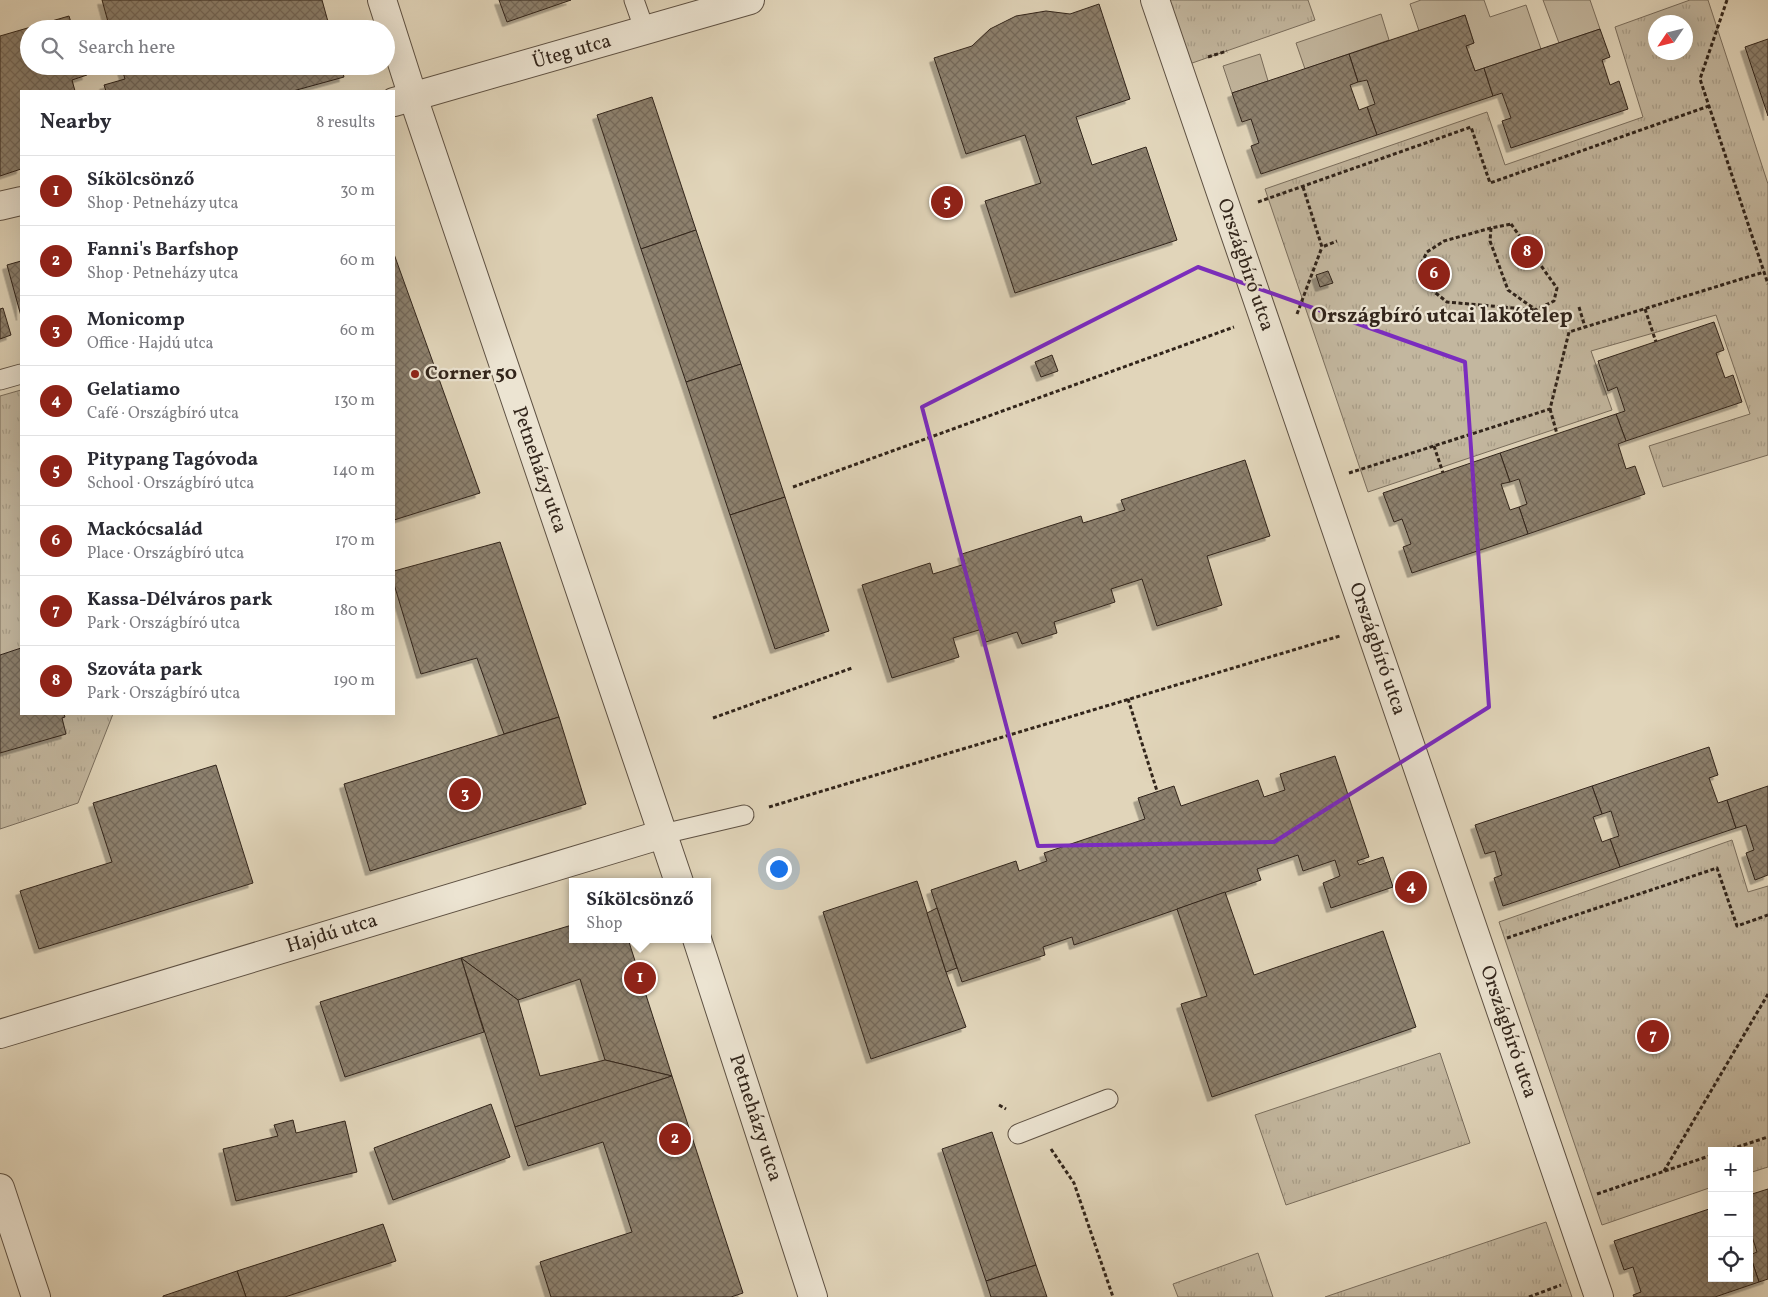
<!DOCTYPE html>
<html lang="en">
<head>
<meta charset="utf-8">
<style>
	body { margin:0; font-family:Vollkorn,serif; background:#f7f7f7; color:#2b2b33 }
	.controls { position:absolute; right:15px; bottom:15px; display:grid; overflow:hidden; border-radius:0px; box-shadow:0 5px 20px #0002 }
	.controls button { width:45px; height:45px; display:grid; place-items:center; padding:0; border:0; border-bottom:1px solid #e1e1e2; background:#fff; color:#2b2b33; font:25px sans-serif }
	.compass { position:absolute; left:1648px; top:15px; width:45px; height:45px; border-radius:50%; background:#fff; box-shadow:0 5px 20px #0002; rotate:235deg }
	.you { position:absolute; left:778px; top:868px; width:18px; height:18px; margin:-12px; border:4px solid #fff; border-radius:50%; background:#1a73e8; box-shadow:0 0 0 8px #1a73e833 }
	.badge { display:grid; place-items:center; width:32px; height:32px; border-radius:50%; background:#8f2418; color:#fff; font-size:16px; font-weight:700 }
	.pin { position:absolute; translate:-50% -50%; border:2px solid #fff; box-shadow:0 1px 5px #0006 }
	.popup { position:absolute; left:569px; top:878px; width:142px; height:65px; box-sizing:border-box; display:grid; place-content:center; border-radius:0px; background:#fff; filter:drop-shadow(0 1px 4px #0005); font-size:16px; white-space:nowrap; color:#7c7c81 }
	.popup b { font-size:19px; color:#2b2b33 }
	.popup::after { content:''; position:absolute; left:50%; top:100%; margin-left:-10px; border:10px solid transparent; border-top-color:#fff }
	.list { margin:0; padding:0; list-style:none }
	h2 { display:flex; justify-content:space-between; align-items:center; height:65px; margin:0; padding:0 20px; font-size:21px }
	h2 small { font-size:16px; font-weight:400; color:#7c7c81 }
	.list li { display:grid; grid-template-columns:32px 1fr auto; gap:15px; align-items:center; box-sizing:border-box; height:70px; padding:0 20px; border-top:1px solid #e1e1e2 }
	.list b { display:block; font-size:19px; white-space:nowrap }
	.list p { margin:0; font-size:16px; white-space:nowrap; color:#7c7c81 }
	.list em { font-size:16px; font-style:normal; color:#7c7c81 }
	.icon { flex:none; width:28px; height:28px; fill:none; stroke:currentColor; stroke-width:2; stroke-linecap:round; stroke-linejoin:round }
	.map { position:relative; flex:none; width:1768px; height:1297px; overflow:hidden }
	.search { position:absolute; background:#fff; box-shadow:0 5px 20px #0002; left:20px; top:20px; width:375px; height:55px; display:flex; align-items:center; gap:12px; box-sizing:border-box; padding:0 18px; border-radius:28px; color:#7c7c81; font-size:19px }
	.panel { position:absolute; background:#fff; box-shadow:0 5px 20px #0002; left:20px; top:90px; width:375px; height:625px; border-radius:0px }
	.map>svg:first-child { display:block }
</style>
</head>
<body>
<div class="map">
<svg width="1768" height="1297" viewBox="0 0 1768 1297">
	<defs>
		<pattern id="grass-tufts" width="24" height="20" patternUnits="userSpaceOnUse" patternTransform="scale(1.25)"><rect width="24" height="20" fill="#c3b79f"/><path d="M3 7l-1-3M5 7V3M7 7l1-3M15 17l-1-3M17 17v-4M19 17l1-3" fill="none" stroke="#a89d88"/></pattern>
		<pattern id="building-cross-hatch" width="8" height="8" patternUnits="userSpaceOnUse" patternTransform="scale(1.25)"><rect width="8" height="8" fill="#8d816e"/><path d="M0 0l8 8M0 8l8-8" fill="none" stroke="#74695a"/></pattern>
		<filter id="shadow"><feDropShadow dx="-4.5" dy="4.5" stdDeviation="0" flood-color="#0004"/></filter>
	</defs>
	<rect width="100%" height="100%" fill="#e1d5ba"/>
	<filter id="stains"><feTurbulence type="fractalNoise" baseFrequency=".004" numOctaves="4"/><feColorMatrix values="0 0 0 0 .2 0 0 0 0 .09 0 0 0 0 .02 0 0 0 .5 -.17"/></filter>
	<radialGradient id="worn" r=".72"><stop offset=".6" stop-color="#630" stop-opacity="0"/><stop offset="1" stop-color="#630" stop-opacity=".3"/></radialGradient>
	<g fill="url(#grass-tufts)" stroke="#7a6e5d" fill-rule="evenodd">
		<path d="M1155,0H1308L1315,20L1178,68Z"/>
		<path d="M1690,0H1708L1768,184V455L1663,487L1649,446L1750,414L1716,315L1591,351L1612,410L1368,492L1265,189L1487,112L1505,165L1643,117L1615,27ZM1656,22H1686V52H1656Z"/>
		<path d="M21,390V714H113L78,803L0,829V396Z"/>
		<path d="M1732,840L1748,892L1768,886V1167L1749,1173V1151H1712V1187L1602,1225L1499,922Z"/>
		<path d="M1440,1053L1470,1143L1286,1205L1255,1115Z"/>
		<path d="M1546,1222L1572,1297H1325Z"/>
		<path d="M1258,1253L1273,1297H1178L1173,1284Z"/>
	</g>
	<g fill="#c3b79f" stroke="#7a6e5d">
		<path d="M1421,0H1484L1490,17L1526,5L1541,49L1475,71L1466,46L1474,43L1465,15L1419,31L1410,4Z"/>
		<path d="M1543,0H1590L1600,29L1559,43Z"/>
		<path d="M1381,14L1389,40L1305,69L1296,43Z"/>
		<path d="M1260,54L1268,81L1232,93L1223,66Z"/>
	</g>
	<g fill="url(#building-cross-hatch)" stroke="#32251b" filter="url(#shadow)">
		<path d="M102,0H322L330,29H110Z"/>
		<path d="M499,0H571L507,22Z"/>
		<path d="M1099,4L1130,99L1076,117L1092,165L1146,147L1177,240L1015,293L985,201L1041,183L1025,135L966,154L934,58L972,46L990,29L1016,16L1046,11L1070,14Z"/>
		<path d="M1465,15L1474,43L1466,46L1475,71L1484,68L1493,96L1377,135L1367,107L1375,104L1367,80L1358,82L1349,54Z"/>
		<path d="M69,16L73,29H29V66H84L87,75L72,80L75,91H21V169L0,176V36Z"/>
		<path d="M1600,29L1610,57L1602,60L1610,85L1619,81L1628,109L1511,148L1502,121L1511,118L1502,93L1493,96L1484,68Z"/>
		<path d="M1768,39V116L1745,47Z"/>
		<path d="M1349,54L1358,82L1350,85L1359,110L1367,107L1377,135L1261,174L1251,146L1259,143L1251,119L1242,122L1232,93Z"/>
		<path d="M121,66H341L344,77L293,91H106L104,85L125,79Z"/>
		<path d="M652,97L696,230L641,249L597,115Z"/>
		<path d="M696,230L741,364L686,382L641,249Z"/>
		<path d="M394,254L480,493L394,520Z"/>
		<path d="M21,261V316L7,265Z"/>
		<path d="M1328,271L1333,283L1320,287L1316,275Z"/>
		<path d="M3,308L11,335L0,339V309Z"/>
		<path d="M1714,322L1724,350L1716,353L1725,378L1733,375L1742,402L1626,441L1616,414L1625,411L1617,387L1608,391L1598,361Z"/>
		<path d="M1052,355L1058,371L1041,377L1035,362Z"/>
		<path d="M741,364L785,497L730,515L686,382Z"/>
		<path d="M1616,414L1626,441L1618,444L1626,469L1635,466L1645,494L1528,534L1519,507L1527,504L1519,479L1510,482L1500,453Z"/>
		<path d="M1500,453L1510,482L1501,484L1510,510L1519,507L1528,534L1412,573L1403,547L1411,544L1402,519L1394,522L1383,493Z"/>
		<path d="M1245,460L1270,536L1207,556L1222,605L1157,626L1142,579L1111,589L1115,602L1054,622L1057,633L1022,644L1017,632L986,642L982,629L953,638L959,657L892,678L862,585L930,563L933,574L965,564L962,554L1081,516L1083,523L1125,510L1121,500Z"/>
		<path d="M785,497L829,631L775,649L730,515Z"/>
		<path d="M500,542L559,717L504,734L477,658L421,674L394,584V571Z"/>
		<path d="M21,648V714H64L65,717L62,718L66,734L0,753V655Z"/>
		<path d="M559,717L586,804L370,871L344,784Z"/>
		<path d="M1709,747L1718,775L1709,778L1718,803L1727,800L1736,828L1620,867L1610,839L1619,836L1611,811L1602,814L1592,786Z"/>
		<path d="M1335,756L1369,857L1357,861L1359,865L1383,857L1393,887L1331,908L1323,883L1340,876L1335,860L1303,871L1298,855L1257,869L1261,880L1074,945L1072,937L1043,947L1045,955L962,982L931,890L1016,861L1019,871L1047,861L1044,853L1145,819L1138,798L1174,786L1181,806L1258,780L1264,797L1285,790L1280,774Z"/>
		<path d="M216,765L253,883L39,949L20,891L112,862L93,803Z"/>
		<path d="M1592,786L1602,814L1593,817L1602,842L1610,839L1620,867L1503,906L1494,878L1502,875L1495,851L1485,854L1475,825Z"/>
		<path d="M1768,786V875L1755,880L1746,853L1754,850L1746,825L1736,828L1727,800Z"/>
		<path d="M1415,880L1418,891L1407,894L1404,883Z"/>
		<path d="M917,881L946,972L966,1027L871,1059L823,912Z"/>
		<path d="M1225,892L1254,975L1383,931L1416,1027L1212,1097L1181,1004L1207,996L1177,909Z"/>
		<path d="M937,908L957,968L946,972L927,913Z"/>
		<path d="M572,925V939H628L672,1076L605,1060L580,979L518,1000L461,958Z"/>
		<path d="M461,958L518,1000L540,1076L605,1060L672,1076L515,1127Z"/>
		<path d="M461,958L484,1032L345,1077L320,1002Z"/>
		<path d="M672,1076L743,1293L731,1297H551L540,1262L632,1232L603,1142L528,1166L515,1127Z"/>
		<path d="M491,1104L510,1157L393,1200L374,1148Z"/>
		<path d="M293,1120L296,1133L345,1121L357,1172L236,1201L223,1149L278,1136L274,1125Z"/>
		<path d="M992,1132L1036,1265L986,1281L942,1149Z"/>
		<path d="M1768,1189V1279L1759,1282L1750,1255L1757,1252L1749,1227V1195Z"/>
		<path d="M1712,1208V1278H1749L1750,1255L1759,1282L1715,1297H1634L1633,1295L1641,1292L1633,1267L1624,1270L1614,1241Z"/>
		<path d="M383,1224L396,1261L285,1297H246L237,1271Z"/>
		<path d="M1036,1265L1047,1297H991L986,1281Z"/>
		<path d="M237,1271L246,1297H163V1296Z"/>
	</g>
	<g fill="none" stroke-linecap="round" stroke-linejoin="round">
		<defs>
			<g id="lane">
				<path d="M634,0L645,31"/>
				<path d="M0,380L21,374"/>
				<path d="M663,834L744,815"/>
				<path d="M1018,1134L1108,1099"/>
			</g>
			<g id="street">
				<path d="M382,0L413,97L679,882"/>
				<path d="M1155,0L1599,1297"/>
				<path d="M394,102L750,0"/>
				<path d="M0,206L21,201"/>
				<path d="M697,939L813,1297"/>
				<path d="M0,1034L663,834"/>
				<path d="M0,1188L36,1297"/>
			</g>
		</defs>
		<use href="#lane" stroke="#5e5143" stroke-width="21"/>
		<use href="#street" stroke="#5e5143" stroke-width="30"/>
		<g stroke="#32251b" stroke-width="3" stroke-dasharray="4 2.5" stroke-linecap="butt">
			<path d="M1727,0L1700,79L1768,284"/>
			<path d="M1208,57L1227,51"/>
			<path d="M1303,187L1322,247L1337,241"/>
			<path d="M1258,202L1471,127L1490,183L1709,106"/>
			<path d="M1511,224L1557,288L1554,301L1536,310L1508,290L1490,241L1491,228Z"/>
			<path d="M1491,228L1444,241L1427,252L1420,266L1427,286L1447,302L1536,310"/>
			<path d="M1579,307L1585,327"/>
			<path d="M1645,309L1656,342"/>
			<path d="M1297,314L1322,247"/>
			<path d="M1550,409L1557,434"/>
			<path d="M1434,446L1443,473"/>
			<path d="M1349,473L1550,409L1569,332L1764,272"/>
			<path d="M793,487L1234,327"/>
			<path d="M1128,699L1157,791"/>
			<path d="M713,718L852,668"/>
			<path d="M769,807L1340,636"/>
			<path d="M1507,938L1717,868L1737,926L1768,915"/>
			<path d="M999,1105L1006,1109"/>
			<path d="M1051,1149L1074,1183L1113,1297"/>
			<path d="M1725,1151L1768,1137"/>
			<path d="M1664,1171L1768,994"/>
			<path d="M1597,1194L1712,1155"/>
			<path d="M1529,1297L1561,1285"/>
		</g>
		<use href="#lane" stroke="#ece4d2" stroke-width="19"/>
		<use href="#street" stroke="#ece4d2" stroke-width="28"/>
	</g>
	<path fill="none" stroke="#7b2cbf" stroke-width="4" stroke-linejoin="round" d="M1198,267L1465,362L1489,707L1274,842L1038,846L922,407Z"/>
	<circle fill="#8f2418" stroke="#ece4d2" stroke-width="2" cx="415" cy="374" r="5"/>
	<g text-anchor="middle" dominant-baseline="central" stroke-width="4.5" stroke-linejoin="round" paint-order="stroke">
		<g font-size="20" fill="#32251b" stroke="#ece4d2">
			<text transform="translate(572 52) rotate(-16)">Üteg utca</text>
			<text transform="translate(1245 265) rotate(71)">Országbíró utca</text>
			<text transform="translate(539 470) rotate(71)">Petneházy utca</text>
			<text transform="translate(1377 649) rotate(71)">Országbíró utca</text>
			<text transform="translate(332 934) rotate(-17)">Hajdú utca</text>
			<text transform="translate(1508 1032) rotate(71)">Országbíró utca</text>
			<text transform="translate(755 1118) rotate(72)">Petneházy utca</text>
		</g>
		<g font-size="20" font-weight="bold" fill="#32251b" stroke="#ece4d2" text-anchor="start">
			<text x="425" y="374">Corner 50</text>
		</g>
		<g font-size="21" font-weight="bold" fill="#32251b" stroke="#ece4d2">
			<text x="1442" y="316">Országbíró utcai lakótelep</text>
		</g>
	</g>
	<rect width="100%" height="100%" filter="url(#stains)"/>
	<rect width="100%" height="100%" fill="url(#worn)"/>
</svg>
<div class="controls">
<button>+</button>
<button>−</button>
<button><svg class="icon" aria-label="locate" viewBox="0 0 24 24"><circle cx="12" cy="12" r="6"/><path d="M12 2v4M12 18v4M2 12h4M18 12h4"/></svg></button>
</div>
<svg class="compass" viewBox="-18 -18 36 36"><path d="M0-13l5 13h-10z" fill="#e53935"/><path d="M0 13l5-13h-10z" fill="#7c7c81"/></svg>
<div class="you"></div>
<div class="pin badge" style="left:640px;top:978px">1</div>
<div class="popup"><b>Síkölcsönző</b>Shop</div>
<div class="pin badge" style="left:675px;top:1139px">2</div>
<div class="pin badge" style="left:465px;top:794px">3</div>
<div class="pin badge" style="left:1411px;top:887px">4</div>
<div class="pin badge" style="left:947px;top:202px">5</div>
<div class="pin badge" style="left:1434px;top:274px">6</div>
<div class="pin badge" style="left:1653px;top:1036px">7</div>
<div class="pin badge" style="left:1527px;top:252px">8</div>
<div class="search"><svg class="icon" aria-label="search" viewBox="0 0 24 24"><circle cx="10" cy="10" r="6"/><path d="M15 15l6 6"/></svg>Search here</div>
<section class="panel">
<h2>Nearby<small>8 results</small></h2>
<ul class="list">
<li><span class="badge">1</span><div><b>Síkölcsönző</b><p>Shop · Petneházy utca</p></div><em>30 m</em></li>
<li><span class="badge">2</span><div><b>Fanni's Barfshop</b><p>Shop · Petneházy utca</p></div><em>60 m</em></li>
<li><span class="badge">3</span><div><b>Monicomp</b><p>Office · Hajdú utca</p></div><em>60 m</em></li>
<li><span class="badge">4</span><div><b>Gelatiamo</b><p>Café · Országbíró utca</p></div><em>130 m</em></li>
<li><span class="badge">5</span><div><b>Pitypang Tagóvoda</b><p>School · Országbíró utca</p></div><em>140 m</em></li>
<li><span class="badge">6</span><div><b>Mackócsalád</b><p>Place · Országbíró utca</p></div><em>170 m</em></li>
<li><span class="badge">7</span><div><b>Kassa-Délváros park</b><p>Park · Országbíró utca</p></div><em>180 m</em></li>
<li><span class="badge">8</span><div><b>Szováta park</b><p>Park · Országbíró utca</p></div><em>190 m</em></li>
</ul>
</section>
</div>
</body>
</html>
